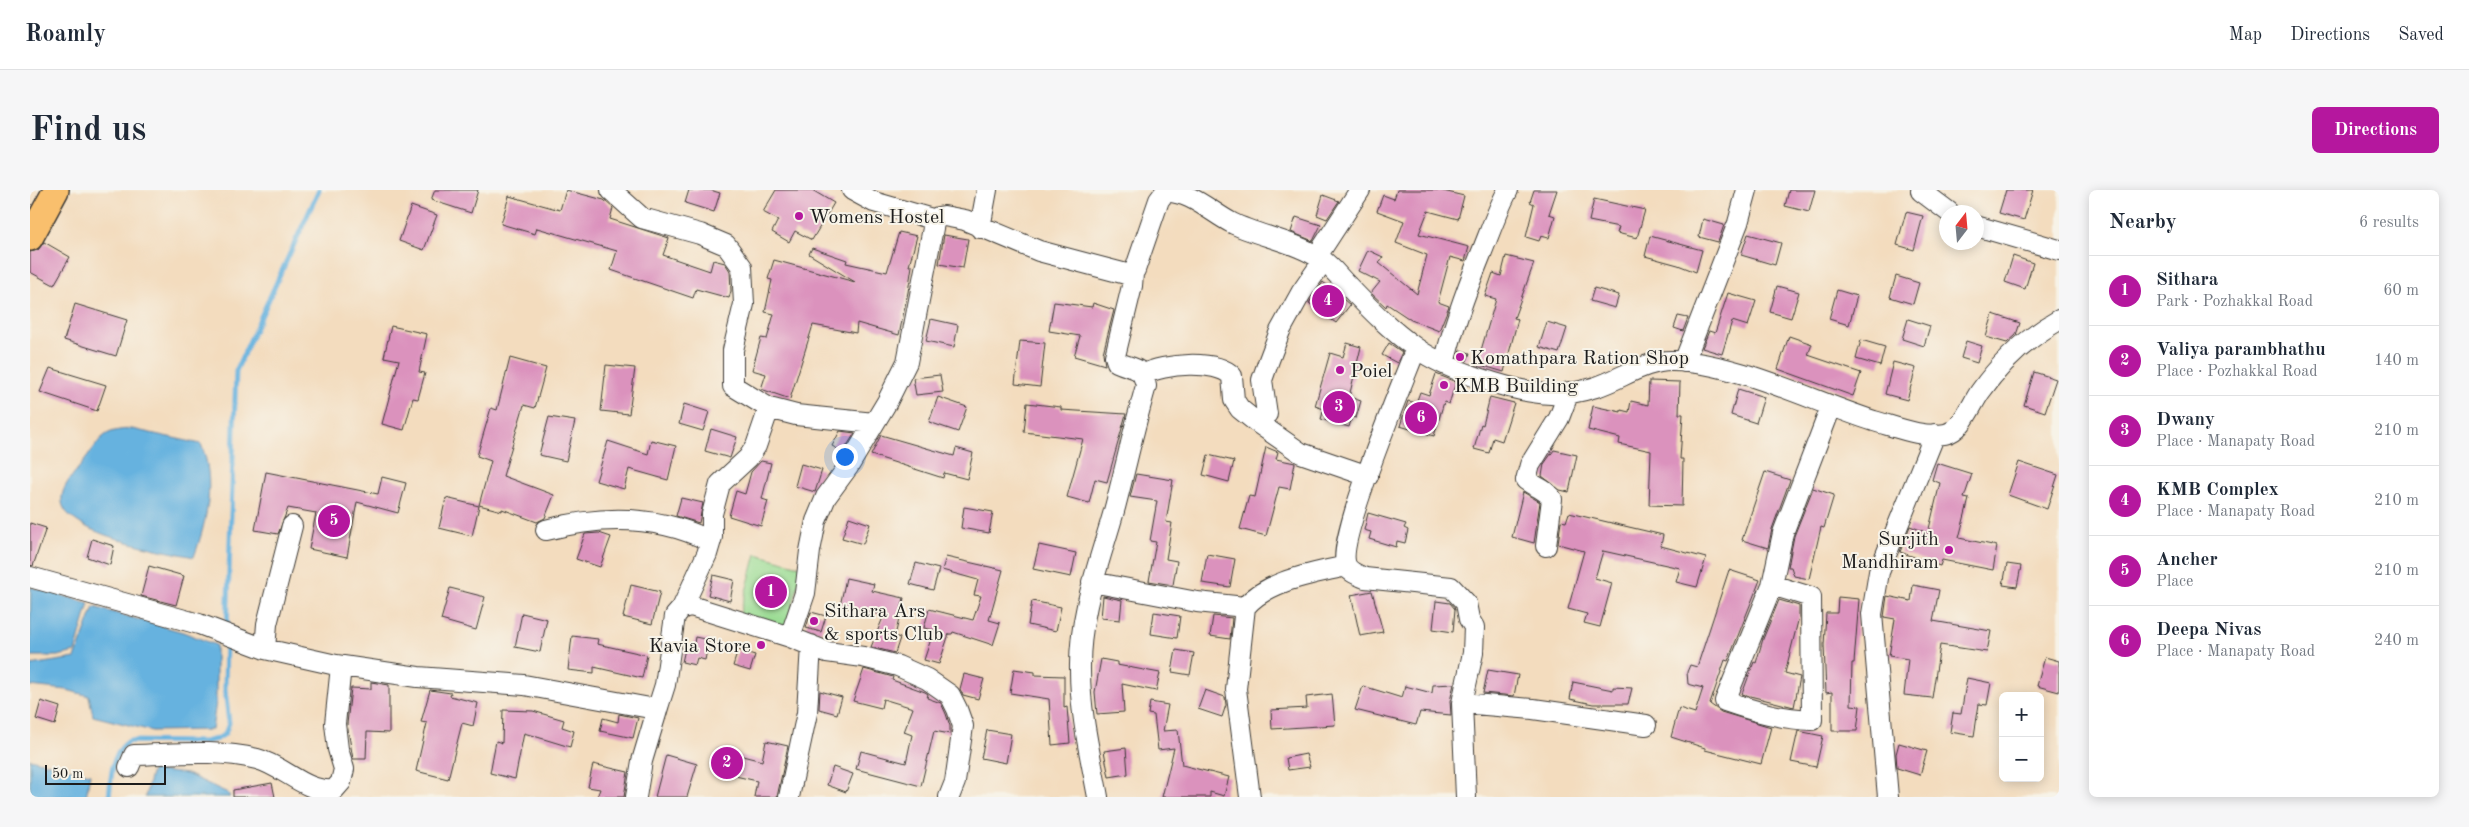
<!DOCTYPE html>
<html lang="en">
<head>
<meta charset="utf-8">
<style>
	body { margin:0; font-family:"Old Standard TT",serif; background:#f6f6f7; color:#1f2937 }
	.controls { position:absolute; right:15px; bottom:15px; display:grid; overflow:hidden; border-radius:8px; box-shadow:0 2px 12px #0003 }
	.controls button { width:45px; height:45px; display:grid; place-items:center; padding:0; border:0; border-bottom:1px solid #e0e1e3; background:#fff; color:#1f2937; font:25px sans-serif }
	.compass { position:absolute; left:1909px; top:15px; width:45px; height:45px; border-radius:50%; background:#fff; box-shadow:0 2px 12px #0003; rotate:16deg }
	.scale { position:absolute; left:15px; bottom:12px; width:121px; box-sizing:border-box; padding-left:5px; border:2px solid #1c1c1c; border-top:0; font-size:14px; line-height:18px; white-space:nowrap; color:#1c1c1c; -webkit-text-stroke:4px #f7f3e8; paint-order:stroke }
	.you { position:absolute; left:814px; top:266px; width:18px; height:18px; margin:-12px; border:4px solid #fff; border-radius:50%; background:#1a73e8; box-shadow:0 0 0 8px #1a73e833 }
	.badge { display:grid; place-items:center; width:32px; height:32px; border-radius:50%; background:#b5179e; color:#fff; font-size:16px; font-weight:700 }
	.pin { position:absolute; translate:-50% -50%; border:2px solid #fff; box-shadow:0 1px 5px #0006 }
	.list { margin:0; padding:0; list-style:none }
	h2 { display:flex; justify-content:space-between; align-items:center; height:65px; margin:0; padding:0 20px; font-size:21px }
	h2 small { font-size:16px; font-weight:400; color:#747a83 }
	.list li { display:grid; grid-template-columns:32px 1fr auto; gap:15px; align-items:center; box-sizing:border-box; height:70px; padding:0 20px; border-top:1px solid #e0e1e3 }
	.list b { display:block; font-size:19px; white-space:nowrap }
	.list p { margin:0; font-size:16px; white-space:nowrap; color:#747a83 }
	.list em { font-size:16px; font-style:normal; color:#747a83 }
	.map { position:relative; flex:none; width:2029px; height:607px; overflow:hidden; border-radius:8px }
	header { display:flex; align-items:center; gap:30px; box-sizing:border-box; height:70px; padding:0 25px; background:#fff; border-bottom:1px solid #e0e1e3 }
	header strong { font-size:24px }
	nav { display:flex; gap:28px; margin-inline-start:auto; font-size:18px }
	.intro { display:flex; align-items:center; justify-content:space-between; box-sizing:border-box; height:120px; padding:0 30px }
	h1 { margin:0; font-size:35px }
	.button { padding:12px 22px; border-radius:8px; background:#b5179e; color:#fff; font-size:18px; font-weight:700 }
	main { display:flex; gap:30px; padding:0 30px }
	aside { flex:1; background:#fff; border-radius:8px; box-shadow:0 2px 12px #0003 }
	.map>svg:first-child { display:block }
</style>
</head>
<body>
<header>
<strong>Roamly</strong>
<nav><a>Map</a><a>Directions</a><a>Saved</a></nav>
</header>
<div class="intro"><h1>Find us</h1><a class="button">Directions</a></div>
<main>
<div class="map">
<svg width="2029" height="607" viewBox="0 0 2029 607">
	<rect width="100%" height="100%" fill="#f7f3e8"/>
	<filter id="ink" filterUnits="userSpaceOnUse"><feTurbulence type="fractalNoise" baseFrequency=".02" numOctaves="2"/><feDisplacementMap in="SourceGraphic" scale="10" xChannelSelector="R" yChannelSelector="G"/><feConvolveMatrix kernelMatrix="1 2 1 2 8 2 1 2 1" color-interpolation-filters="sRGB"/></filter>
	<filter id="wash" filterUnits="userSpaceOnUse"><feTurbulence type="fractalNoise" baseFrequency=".0096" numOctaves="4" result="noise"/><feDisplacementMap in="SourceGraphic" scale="20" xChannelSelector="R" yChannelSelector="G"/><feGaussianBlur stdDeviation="1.12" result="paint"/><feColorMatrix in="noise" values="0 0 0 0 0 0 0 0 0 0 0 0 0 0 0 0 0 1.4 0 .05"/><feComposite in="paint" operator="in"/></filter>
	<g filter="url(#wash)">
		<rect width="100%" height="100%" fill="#f3dcbe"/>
		<path fill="#9adc93" stroke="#5b7c58" d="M726,364L773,377L756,440L709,427Z"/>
		<path fill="#66b2df" stroke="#41677e" d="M102,239L171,254C186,290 177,331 164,367C137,361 36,345 32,312C30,296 47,281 55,270C72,248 71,240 102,239Z
			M1,397L59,413L45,462L28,466H0Z
			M64,417L153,442L186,455V512L182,540L122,541L63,526L59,506L37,500L0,496V475L45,468Z
			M0,569L60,584L56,607H0Z
			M122,580L157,584L198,603L200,607H115Z"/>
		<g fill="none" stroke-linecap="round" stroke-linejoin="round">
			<path stroke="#66b2df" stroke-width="5" d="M197,439L206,181L289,0
				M79,607C82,585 80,564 99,551L174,552L187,549L195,544L199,533L195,499L196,450"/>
		</g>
		<g id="blocks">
			<path fill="#db92bd" d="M405,0H448L441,23L401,10Z
				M536,0L574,10L583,18L580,29L639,48L633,65L680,81L683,70L695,73L700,81L701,101L699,108L666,99L663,108L581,80L587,61L507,38L505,44L471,34L479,6L530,20Z
				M659,0H680L690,3L684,22L655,13Z
				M746,0H782L804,13L782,50L765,41L759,52L742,42L748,30L733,22Z
				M1367,0H1409L1434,6L1428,29L1398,21L1389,44L1439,57L1435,71L1420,67L1408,112L1419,116L1409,141L1381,130L1357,114L1356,117L1341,103L1350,92L1328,81L1338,60L1353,67L1349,73L1387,104L1397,65L1366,53L1374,31L1347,21L1353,5L1364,9Z
				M1504,0H1527L1519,24L1525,26L1519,48L1511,46L1509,51L1496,47L1504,14L1500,12Z
				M1759,0H1785L1779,22L1755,16Z
				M1976,0H2003L1994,30L1969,23Z
				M1293,5L1309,11L1297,29L1287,25Z
				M1564,9L1615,20L1607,48L1587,43L1589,37L1559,31Z
				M381,16L407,25L394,60L369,51Z
				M1876,22L1893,26L1884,60L1867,55Z
				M1266,27L1291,35L1283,51L1261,42Z
				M1673,29L1694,35L1688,52L1669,47Z
				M869,42L887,46L879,76H882L878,102L869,145L827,133L826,143L783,135L760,209L731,199L736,184L722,180L731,148L737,149L744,124L735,122L742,90L738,89L744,70L825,92L779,64L782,58L817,70L816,73L857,82Z
				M1718,44L1751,53L1745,75L1711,65Z
				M914,45L938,49L933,78L909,74Z
				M1620,46L1672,60L1666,82L1648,75L1615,66Z
				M14,52L40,67L24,95L0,82V62L8,60Z
				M1476,66L1504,73L1484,128L1488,129L1474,182L1447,174L1466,109L1455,106L1463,83L1471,86Z
				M1983,66L2003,73L1995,99L1975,92Z
				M1866,86L1889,93L1883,114L1860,107Z
				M1293,92L1320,115L1306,133L1279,113Z
				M1747,96L1769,102L1761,128L1740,122Z
				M1564,98L1589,105L1585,118L1560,111Z
				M1807,100L1827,106L1819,135L1799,129Z
				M1698,103L1726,111L1718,136L1702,131L1692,164L1672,158L1679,141L1685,143Z
				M1024,112L1062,117L1063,113L1084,120L1073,163L1075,175L1044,166L1050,146L1019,141Z
				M45,114L97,130L86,166L34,150Z
				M1963,124L1990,133L1986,145L1977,153L1956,147Z
				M1648,126L1658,128L1653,141L1644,138Z
				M901,129L928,135L924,157L896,151Z
				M1878,129L1900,136L1894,156L1872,149Z
				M1517,132L1537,138L1529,163L1509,157Z
				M361,136L397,144L389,182L395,183L388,209L383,208L374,240L352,234L369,170L354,167Z
				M1759,146L1782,154L1778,165L1831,183L1823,206L1748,179Z
				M1831,150L1855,157L1850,176L1826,169Z
				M990,151L1015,153L1010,197L985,194Z
				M1936,151L1952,156L1947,173L1931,168Z
				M1317,153L1331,157L1319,207L1331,211L1326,228L1322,227L1319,237L1291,229L1294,219L1285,216L1300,163L1313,167Z
				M1359,153L1372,162L1367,173L1352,165Z
				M1430,160L1440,163L1437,171L1428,167Z
				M480,168L516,178L505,218L494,215L473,286L524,305L515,328L507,332L472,319V321L449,315L461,271L447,266L461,218L467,220Z
				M1863,172L1886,178L1877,210L1855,204Z
				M576,175L605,178L599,224L571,221Z
				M20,178L76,195L67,221L10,202Z
				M2004,182L2026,189L2015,222L1994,215Z
				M1406,184L1426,192L1419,214L1414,212L1404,246L1370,236L1378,211L1386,213L1390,202L1399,205Z
				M910,185L913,202L886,205L883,188Z
				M1619,191L1650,192L1649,224H1653L1650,269H1653L1652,316L1619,315L1621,261L1589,254L1590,248L1558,240L1563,216L1591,222V220L1599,222L1601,211L1618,215Z
				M1708,199L1734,207L1726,233L1701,225Z
				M908,207L937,217L928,242L899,232Z
				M1460,207L1484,213L1472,251L1463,248L1459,263L1444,259L1451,234L1453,235Z
				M997,213L1031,217V220L1096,224L1077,292L1065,289L1059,313L1037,307L1053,249L994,242Z
				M654,214L679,222L673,241L649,234Z
				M519,227L545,231L536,271L509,265Z
				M681,239L707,247L700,268L675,261Z
				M810,241L825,243L813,262L802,256Z
				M851,245L924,266L926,258L943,263L937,289L914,283L913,288L841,265Z
				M621,250L646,256L638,290L599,279L594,299L566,291L578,251L618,264Z
				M1236,257L1248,262L1246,269L1265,273L1260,299L1249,297L1236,346L1210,339L1219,306L1225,307Z
				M1524,260L1547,265L1539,302L1530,300L1512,286L1514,274Z
				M1178,265L1204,271L1199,292L1173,285Z
				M731,271L741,273L732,309L738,311L731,336L699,326L706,301L715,304L721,282Z
				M1989,272L2028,285L2017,319L1978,305Z
				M1907,273L1942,284L1934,308L1939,309L1929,348L1967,356L1963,380L1912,370L1910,376L1870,362L1880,336L1898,343L1910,293L1902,290Z
				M771,274L792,280L785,302L765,296Z
				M236,282L348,304L352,287L376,293L368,323L327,312L317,367L279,359L286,323L258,318L248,344L225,340Z
				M1735,282L1760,290L1742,339L1738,358L1712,350Z
				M1106,284L1143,290L1136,332L1142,333L1136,369L1147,371L1143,395L1119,391L1126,352L1120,351L1127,311L1100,307Z
				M1783,298L1804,305L1794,338L1791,337L1779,389L1764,386L1761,377H1758L1764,346Z
				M1493,302L1510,312L1504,353L1482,347Z
				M416,308L449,316L442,346L409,338Z
				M651,308L673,313L669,333L646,326Z
				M934,317L963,322L959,343L931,338Z
				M1338,323L1376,334L1374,338L1378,340L1375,353L1367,351L1366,357L1339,349L1341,342L1334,340Z
				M1539,323L1633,345L1631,356L1676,368L1667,397L1646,392L1650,378L1573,361L1565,388L1582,393L1570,437L1554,433L1557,424L1538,419L1554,361L1528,354L1531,331L1536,332Z
				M819,327L840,334L833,354L812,348Z
				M0,333L16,338L3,376L0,375Z
				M569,343L581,347L570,377L546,369L555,344Z
				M62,349L84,356L80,375L57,367Z
				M1009,355L1046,363L1041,387L1003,379Z
				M1177,364L1205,369L1200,397L1172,393Z
				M916,367L973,380L959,430L970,433L963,455L923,442L922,444H919L909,474L894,470L904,440L894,438L899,419L943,430L951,406L944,405L948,390L912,380Z
				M886,373L909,379L903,400L880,394Z
				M1977,374L1991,376L1987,397L1973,395Z
				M119,376L154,386L146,415L111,406Z
				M1699,380L1730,390L1698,471L1695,470L1680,514L1691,522L1741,537L1731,574L1675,560V558L1641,547L1649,518L1665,523L1673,498L1658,494L1657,482L1660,475L1667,477Z
				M683,385L704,390L700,411L678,405Z
				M816,388L844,394L842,401L874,408L865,446L870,448L865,463L841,457L854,425L810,416Z
				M601,395L630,402L622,434L593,427Z
				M1883,395L1909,400L1903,431L1961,441L1957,462L1910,455L1902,508L1874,505L1878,469L1859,466L1865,429L1854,427L1857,406L1881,411Z
				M420,398L455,407L446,440L411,430Z
				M1342,401L1353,442L1330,446L1321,405Z
				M1073,406L1092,410L1090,430L1071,428Z
				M1808,407L1829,409L1824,473H1822L1821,515L1830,516L1827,541H1802V502L1796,503L1794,455L1796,423H1807Z
				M1749,410L1769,416V427L1755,483L1770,487L1764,517L1712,504L1724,472L1726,473L1733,449Z
				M1002,411L1031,417L1026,441L998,435Z
				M1406,411L1420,413L1425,419L1423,442L1403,439Z
				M781,422L796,426L791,442L776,438Z
				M1124,422L1150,426L1147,448L1121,444Z
				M492,423L517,429L510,462L485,457Z
				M1183,426L1202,428L1200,449L1180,446Z
				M542,446L568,449L567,454L617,465L612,488L564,477V483L538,480Z
				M665,447L679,450L675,470L667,468L665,475L652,472L655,459L663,460Z
				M708,460L725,465L720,481L703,476Z
				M1146,460L1164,463L1160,485L1142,482Z
				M2015,467L2029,471V502L2007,496Z
				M1071,469L1087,472V475L1130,483L1126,501L1092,494L1094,522L1067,524L1065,502Z
				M834,479L863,487L862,490L895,502L898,504L897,508L911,513L916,524L920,536V544L904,541L891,596L826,579L831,561L876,573L882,545L874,542L883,518L853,509L851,518L823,511Z
				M984,479L1005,482V485L1034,486V518L1037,517L1040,553L1022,555L1019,509L980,503Z
				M1458,480L1488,485L1484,506L1453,503Z
				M934,484L954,489L948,509L933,505L930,499Z
				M1937,488L1961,493L1957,515L1949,514L1944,546L1920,542L1923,523L1931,524Z
				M341,492L359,495V543L337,542L336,569H323L317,534L321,498L341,499Z
				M1543,492L1583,500V497L1602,498L1598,514H1563L1540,509Z
				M1424,494L1420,511L1421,525L1390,522L1386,535L1325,520L1333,496L1372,508L1375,496L1402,503L1403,495Z
				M400,500L421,503L420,506L448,513L443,536L432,533L418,589L386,581L397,533L391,532Z
				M1175,500L1195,507L1196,515L1192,527L1168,519Z
				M790,501L812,507L807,524L789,519Z
				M1302,504L1305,535L1242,539L1241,520L1277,518L1276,507Z
				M11,511L30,517L25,535L6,529Z
				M1120,512L1138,515L1133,541L1148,540L1152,575L1199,587L1194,606L1180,602V607H1132L1144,558L1128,560L1124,525L1118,524Z
				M473,520L503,521L534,530L532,537L544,541L540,557L494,543L485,589L460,583L466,551L472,553Z
				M589,524L608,528L603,548L570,541L573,528L588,532Z
				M957,540L981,544L976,573L951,568Z
				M1768,541L1793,546L1786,577L1761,572Z
				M736,551L758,556L747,607H724L727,591L684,581L689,560L732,571Z
				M1869,553L1897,561L1890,585L1867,578L1866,564Z
				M1096,558L1098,584L1079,587L1074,561Z
				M1276,564L1280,577L1258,580L1256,568Z
				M636,565L667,574L657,607H625Z
				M563,574L598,582L594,607H567L570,599L558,597Z
				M803,577L823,584L816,602L797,595Z
				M242,593L245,607H203V600Z"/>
		</g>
	</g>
	<g filter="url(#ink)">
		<use href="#blocks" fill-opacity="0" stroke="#3c3934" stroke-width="1"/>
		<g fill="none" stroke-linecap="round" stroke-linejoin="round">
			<g stroke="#3c3934" stroke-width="22">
				<path id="minor" d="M581,0L612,28L670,44L696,55L712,77L714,114L703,160V196L739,218L726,256L718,268L690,294L682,324V347L677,364L652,418
					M822,0L844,12L906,30
					M1891,1L1919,22
					M1946,36L2029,60
					M950,38L957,0
					M1287,66L1330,0
					M1386,158C1373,192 1306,350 1316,375C1319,382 1328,385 1335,388L1421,397L1436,413L1439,429L1444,437L1443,463L1432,513L1436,607
					M1654,172L1708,33L1717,0
					M1414,174C1423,136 1436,101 1451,64C1460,42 1467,21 1478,0
					M1114,184C1133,174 1186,169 1202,186L1204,210L1210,219L1225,231L1271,263L1338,286
					M739,218L766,225L844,233
					M1237,224L1232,190L1239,170L1250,141L1271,103L1293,71
					M516,340C572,325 628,325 680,351
					M1516,356L1522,309C1516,299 1505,297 1496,290L1500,275L1529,228L1539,202
					M0,387L169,434L235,459L306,475L388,487L494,495L620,518L629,514L635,495L645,426L652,418L661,416L760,447L775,403L780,361L786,331L796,307L818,277L857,212L877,172L904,33L908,27L914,26L935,30L1009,61L1100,85L1105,80L1129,10L1135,2C1159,0 1182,23 1202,33C1228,46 1271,53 1292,70C1302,77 1309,87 1318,96C1339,118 1360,140 1386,158C1417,180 1482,202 1521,204C1534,205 1553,201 1566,197C1591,189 1616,170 1643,171C1706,172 1784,212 1844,231C1866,237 1892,248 1915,244C1932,241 1941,215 1950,202C1971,172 1997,148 2029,130
					M1062,392L1167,412L1215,417
					M1742,395L1781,407L1782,530C1751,529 1724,521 1695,511L1742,395L1753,343L1801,217
					M760,447L797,462L833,467L868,476L897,489L920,505L927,519L933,536L925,592L919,607
					M235,459L237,434L262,336
					M1432,513L1503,519L1616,535
					M99,577L104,565C146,564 186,559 227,569C254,576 275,603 304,600L311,592L314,579L308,559L305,534L311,476
					M606,607L612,571L629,514
					M759,607L777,523L781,455
					M1068,607C1060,564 1050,523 1050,480C1049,423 1069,374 1084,321C1095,280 1104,237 1116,196C1112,175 1104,180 1087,172L1085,166L1102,96L1103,84
					M1220,607L1206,499L1215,417C1238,390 1283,384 1316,376
					M1858,607L1842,424L1849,382L1905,244"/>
			</g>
			<g stroke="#3c3934" stroke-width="28">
				<path id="major" d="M0,48L26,0"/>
			</g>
			<use href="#minor" stroke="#fff" stroke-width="20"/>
			<use href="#major" stroke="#f9bf6d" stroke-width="25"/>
		</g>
	</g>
	<g fill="#b5179e" stroke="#f7f3e8" stroke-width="2">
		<circle cx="769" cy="26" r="5"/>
		<circle cx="1430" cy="167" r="5"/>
		<circle cx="1310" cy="180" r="5"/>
		<circle cx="1414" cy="195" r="5"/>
		<circle cx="1919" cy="360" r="5"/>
		<circle cx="784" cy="431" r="5"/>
		<circle cx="731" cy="455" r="5"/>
	</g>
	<g text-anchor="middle" stroke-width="4" stroke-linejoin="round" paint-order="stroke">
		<g font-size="20" fill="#1c1c1c" stroke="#f7f3e8" text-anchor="start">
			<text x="779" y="33">Womens Hostel</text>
			<text x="1440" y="174">Komathpara Ration Shop</text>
			<text x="1320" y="187">Poiel</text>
			<text x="1424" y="202">KMB Building</text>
			<text x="1909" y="355" text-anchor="end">Surjith<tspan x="1909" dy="23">Mandhiram</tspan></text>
			<text x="794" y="427">Sithara Ars<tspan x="794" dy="23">&amp; sports Club</tspan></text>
			<text x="721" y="462" text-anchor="end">Kavia Store</text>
		</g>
	</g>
</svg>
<div class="controls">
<button>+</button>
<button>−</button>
</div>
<svg class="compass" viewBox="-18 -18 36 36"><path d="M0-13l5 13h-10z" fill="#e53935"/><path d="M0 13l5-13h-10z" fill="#747a83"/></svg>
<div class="scale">50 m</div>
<div class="you"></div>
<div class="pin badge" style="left:741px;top:402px">1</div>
<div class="pin badge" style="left:697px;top:573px">2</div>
<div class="pin badge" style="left:1309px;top:217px">3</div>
<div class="pin badge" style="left:1298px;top:111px">4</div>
<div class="pin badge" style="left:304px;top:331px">5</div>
<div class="pin badge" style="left:1391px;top:228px">6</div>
</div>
<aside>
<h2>Nearby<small>6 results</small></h2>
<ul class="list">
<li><span class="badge">1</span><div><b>Sithara</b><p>Park · Pozhakkal Road</p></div><em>60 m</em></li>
<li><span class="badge">2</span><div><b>Valiya parambhathu</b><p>Place · Pozhakkal Road</p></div><em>140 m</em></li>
<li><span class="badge">3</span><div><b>Dwany</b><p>Place · Manapaty Road</p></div><em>210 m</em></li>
<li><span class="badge">4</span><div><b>KMB Complex</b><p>Place · Manapaty Road</p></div><em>210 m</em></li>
<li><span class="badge">5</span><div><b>Ancher</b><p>Place</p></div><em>210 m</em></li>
<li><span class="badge">6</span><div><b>Deepa Nivas</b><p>Place · Manapaty Road</p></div><em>240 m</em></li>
</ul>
</aside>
</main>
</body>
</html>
